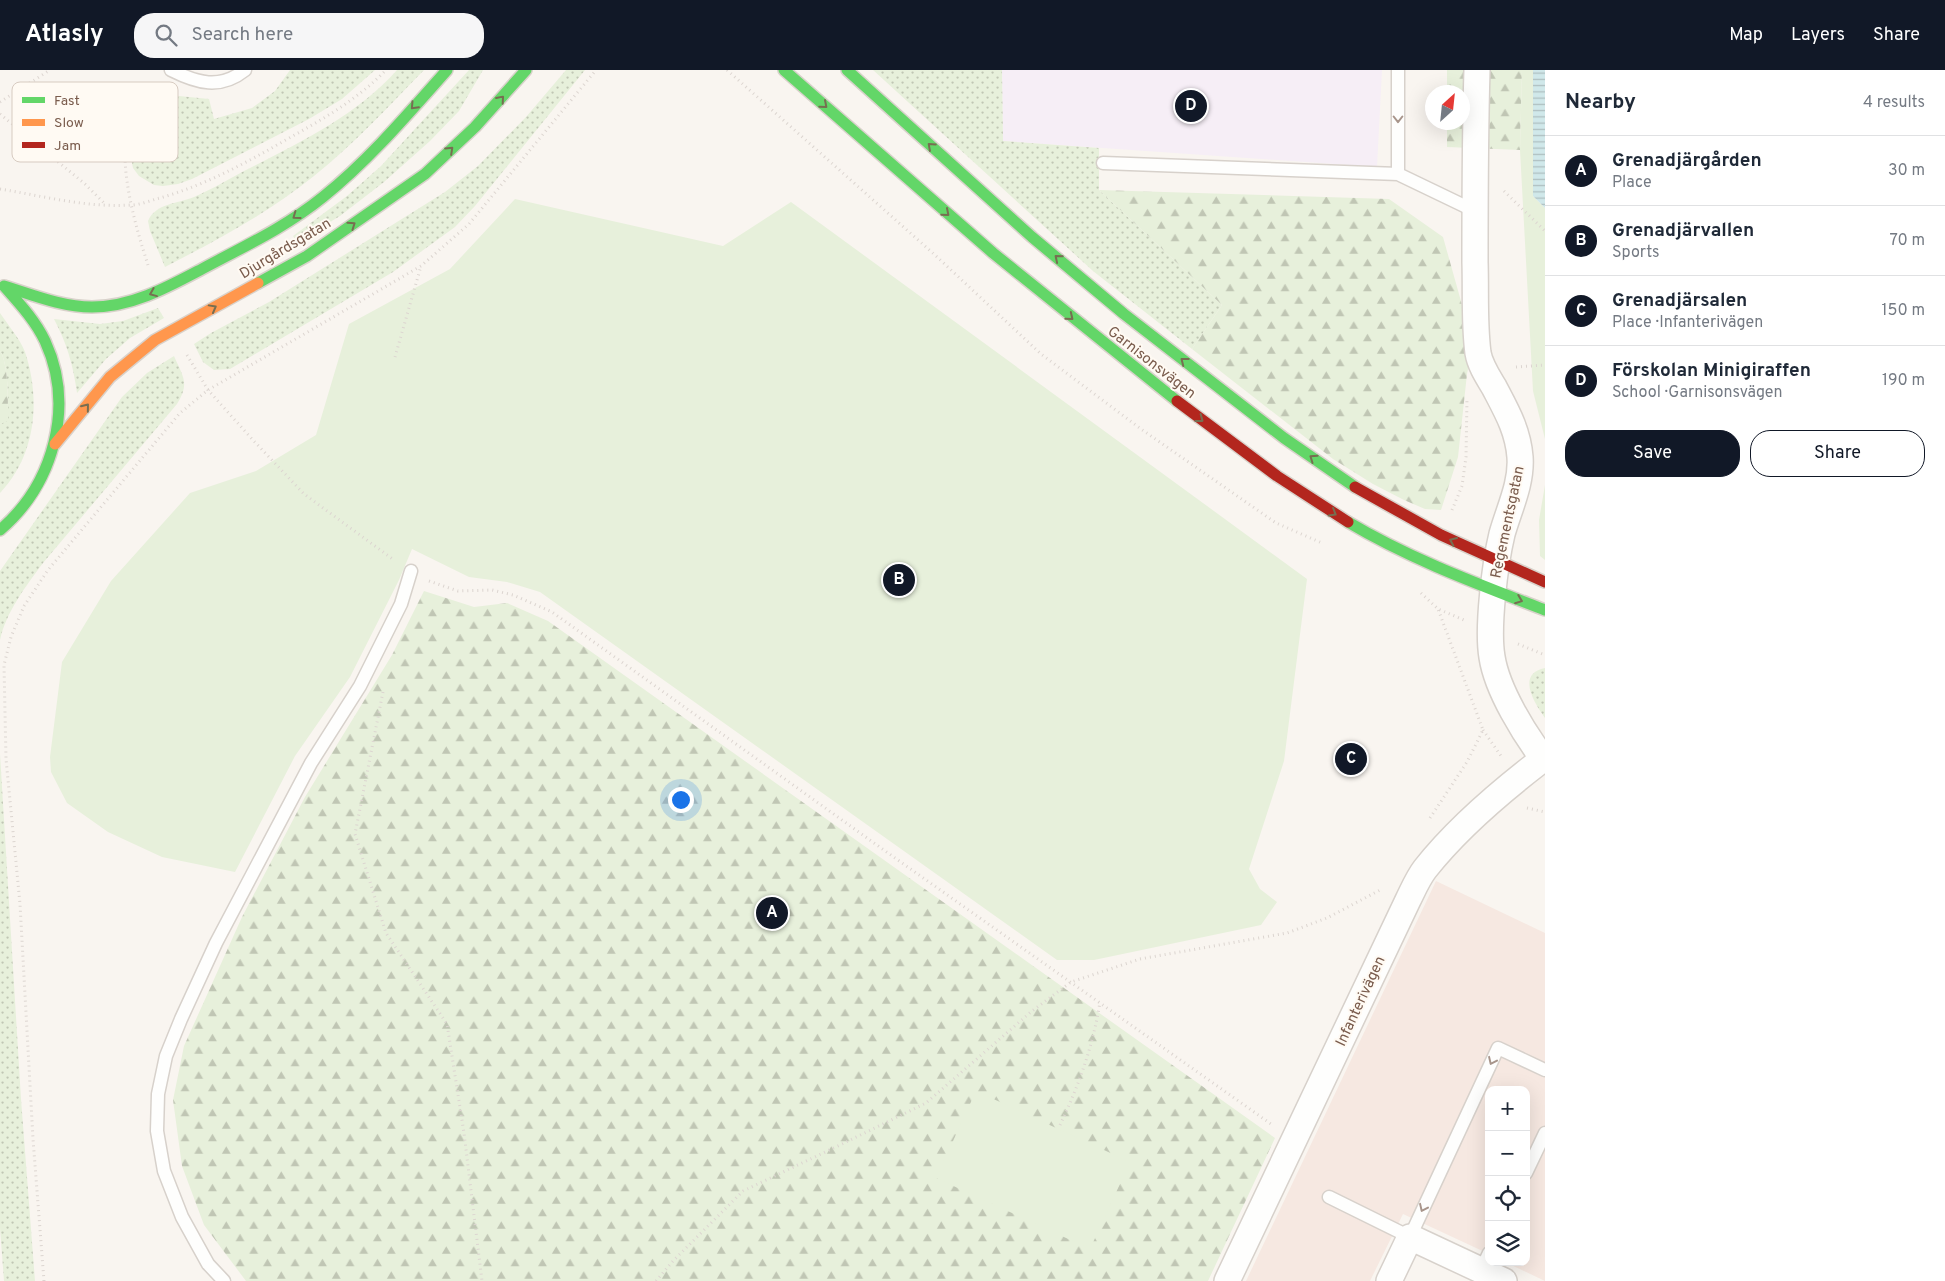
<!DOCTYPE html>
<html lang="en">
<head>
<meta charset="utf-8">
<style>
	body { margin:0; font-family:Overpass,sans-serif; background:#f6f6f7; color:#1f2937 }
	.controls { position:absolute; right:15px; bottom:15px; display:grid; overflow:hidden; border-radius:10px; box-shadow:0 5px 20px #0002 }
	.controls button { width:45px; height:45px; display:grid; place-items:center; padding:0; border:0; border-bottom:1px solid #e0e1e3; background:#fff; color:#1f2937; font:25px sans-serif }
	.compass { position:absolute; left:1425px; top:15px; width:45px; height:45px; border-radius:50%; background:#fff; box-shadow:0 5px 20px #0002; rotate:27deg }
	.you { position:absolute; left:680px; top:729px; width:18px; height:18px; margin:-12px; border:4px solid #fff; border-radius:50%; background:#1a73e8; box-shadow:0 0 0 8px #1a73e833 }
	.badge { display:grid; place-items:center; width:32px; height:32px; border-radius:50%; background:#111827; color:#fff; font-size:16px; font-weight:700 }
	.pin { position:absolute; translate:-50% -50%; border:2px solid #fff; box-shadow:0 1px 5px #0006 }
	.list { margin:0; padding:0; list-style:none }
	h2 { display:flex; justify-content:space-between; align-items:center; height:65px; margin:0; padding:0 20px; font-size:21px }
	h2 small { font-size:16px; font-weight:400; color:#747a83 }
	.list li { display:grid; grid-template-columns:32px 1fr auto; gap:15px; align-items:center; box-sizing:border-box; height:70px; padding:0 20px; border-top:1px solid #e0e1e3 }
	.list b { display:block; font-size:19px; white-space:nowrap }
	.list p { margin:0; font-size:16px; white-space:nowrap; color:#747a83 }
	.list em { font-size:16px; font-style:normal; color:#747a83 }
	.actions { display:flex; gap:10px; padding:15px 20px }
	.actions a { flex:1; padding:11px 0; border:1px solid #111827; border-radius:20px; text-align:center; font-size:18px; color:#111827 }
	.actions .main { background:#111827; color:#fff }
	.icon { flex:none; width:28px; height:28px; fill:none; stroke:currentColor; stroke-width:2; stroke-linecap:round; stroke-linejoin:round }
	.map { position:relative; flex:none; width:1545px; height:1211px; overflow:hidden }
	header { display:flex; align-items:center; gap:30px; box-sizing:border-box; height:70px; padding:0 25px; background:#111827; color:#fff }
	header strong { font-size:24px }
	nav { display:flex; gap:28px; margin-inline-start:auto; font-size:18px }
	.search { width:350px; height:45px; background:#f6f6f7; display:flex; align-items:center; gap:12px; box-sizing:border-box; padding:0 18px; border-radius:20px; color:#747a83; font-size:19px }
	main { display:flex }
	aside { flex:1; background:#fff }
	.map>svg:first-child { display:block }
</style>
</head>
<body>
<header>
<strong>Atlasly</strong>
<div class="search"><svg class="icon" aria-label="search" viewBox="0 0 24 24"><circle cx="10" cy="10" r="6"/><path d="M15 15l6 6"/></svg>Search here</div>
<nav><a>Map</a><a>Layers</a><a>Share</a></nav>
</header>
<main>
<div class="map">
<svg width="1545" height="1211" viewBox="0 0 1545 1211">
	<defs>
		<pattern id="grass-dots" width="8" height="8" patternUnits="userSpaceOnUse" patternTransform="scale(1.25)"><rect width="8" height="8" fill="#e7f0db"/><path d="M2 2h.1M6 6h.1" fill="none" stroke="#c0c6b4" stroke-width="1.8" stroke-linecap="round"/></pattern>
		<pattern id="forest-firs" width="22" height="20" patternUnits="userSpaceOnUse" patternTransform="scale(1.25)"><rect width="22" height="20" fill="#e7f0db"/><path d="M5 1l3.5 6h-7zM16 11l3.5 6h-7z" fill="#c0c6b4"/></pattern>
		<pattern id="water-rules" width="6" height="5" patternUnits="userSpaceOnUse" patternTransform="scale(1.25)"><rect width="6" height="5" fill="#d0e8ea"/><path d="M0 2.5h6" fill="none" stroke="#aebfc0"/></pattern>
	</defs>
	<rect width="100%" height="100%" fill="#f9f5f0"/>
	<path fill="#f6e8e1" d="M1436,811L1545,863V1211L1505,1192H1526V1020H1489V1184L1403,1144L1370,1211H1246Z"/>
	<path fill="#f6eef6" d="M1002,0H1382L1377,97L1003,71Z"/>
	<path fill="url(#grass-dots)" d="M290,0H375L342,29L309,49L192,109L178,114L163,116L154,115L139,106L133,98L130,84L132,64L151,28L159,24L209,29L214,49L252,38L275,21Z
		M397,0H424C389,36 354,74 314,106C268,143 217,170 165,197L150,161L148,151C156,133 177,134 194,127C213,119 232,107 252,97C303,71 358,44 397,0Z
		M469,0H483L459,41L430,71L384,112L340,146L297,172L293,166L347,126L381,96Z
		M566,0H585L475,136L455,157L393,202L230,299L214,300L203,292L194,274L211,263L269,232L445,122L478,96L526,47Z
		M873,0H1002L1003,71L1099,78V120L1222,235L1192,279L1093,201Z
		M158,238L164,248L130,268L106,289L77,323C73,294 67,274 54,249L100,254L123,251Z
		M0,243C8,255 20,269 25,282C41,330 36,385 0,423V354L8,350C8,334 9,294 0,281Z
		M174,286C183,307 190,313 177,334L43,493C26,516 6,542 0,570V501L122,327L147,303Z
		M1545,598V648C1534,632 1516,604 1545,598Z
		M0,684L21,1029L35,1211H4L0,1158Z"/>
	<path fill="url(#forest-firs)" d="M1447,0H1522L1520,80L1447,77V53L1462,52V22H1447Z
		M1099,120L1389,129L1443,167L1473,274L1467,304L1458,387L1441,440L1425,439L1404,430L1373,414L1333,389L1192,279L1222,235Z
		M0,281C9,294 8,334 8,351L0,354Z
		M424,521L474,537L507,533L548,551L1275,1068L1208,1211H246L204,1155L182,1096L173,1030L184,976L242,847L305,727L392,585Z"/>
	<path fill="#e7f0db" d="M1522,0H1533V126L1545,138V369L1533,321L1520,80Z
		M515,129L723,176L791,132L1307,509L1284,691L1249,799L1260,819L1277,832L1261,855L1094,890H1057L540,522L507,512L469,507L412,479L399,510L350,607L295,686L235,802L162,787L108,762L67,733L51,702L50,687L62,592L111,511L190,423L256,401L316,365L349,254L450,199Z
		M1545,415V490L1540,486L1539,450Z
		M976,1021L1130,1092L1090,1179L936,1108Z"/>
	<path fill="url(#water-rules)" d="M1533,0H1545V138L1533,126Z"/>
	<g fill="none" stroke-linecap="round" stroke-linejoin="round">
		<g stroke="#d7d1cb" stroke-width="15">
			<path id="lane" d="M171,0C197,13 220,20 245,0
				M1398,0V104L1475,141
				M1103,93L1398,104
				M1526,1103L1545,1063
				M1329,1127L1410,1167L1498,978L1545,1000
				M1481,1200L1489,1183
				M224,1211L208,1194L182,1147L164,1101L157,1061L158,1024L166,986L181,949L216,873L311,693L360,616L401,534L411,501"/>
		</g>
		<g stroke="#d7d1cb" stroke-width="28">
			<path id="street" d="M1477,0C1475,64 1475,128 1475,192C1476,222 1474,253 1478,283C1480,295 1488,307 1494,317C1506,340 1518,360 1520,387C1522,413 1509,439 1502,464C1495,493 1487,558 1492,587C1497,620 1525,665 1545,691
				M1227,1211L1408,830C1413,820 1418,808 1425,799C1458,757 1501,721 1543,689
				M1389,1211L1410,1167L1504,1211"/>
		</g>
		<g stroke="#d9d2cb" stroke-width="14">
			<path id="fast" d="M784,0L993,183L1177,331
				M847,0L1032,167L1124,244L1284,368L1355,417
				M258,213L307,186L425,104L475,57L526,0
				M4,216C33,225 62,237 92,237C132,237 168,217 202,199C243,177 286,157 323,127C369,90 408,44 447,0
				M1348,452C1410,489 1478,514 1545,540
				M0,460C54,414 75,336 45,271C35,250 19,233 4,216"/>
		</g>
		<g stroke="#d9d2cb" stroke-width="14">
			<path id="slow" d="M55,374L110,307L155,270L258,213"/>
		</g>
		<g stroke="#d9d2cb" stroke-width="14">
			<path id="jam" d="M1177,331L1277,406L1348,452
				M1355,417L1441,465L1545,512"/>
		</g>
		<path stroke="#dcd5d0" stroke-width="3" stroke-dasharray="1 4" stroke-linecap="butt" d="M727,0L935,185L1041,284L1141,359L1276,453L1322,473
			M0,32L50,0
			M0,44L85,114L104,133
			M0,119C43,126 87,138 131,135C141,135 151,130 160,128C205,115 244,94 284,71C321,50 356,31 386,0
			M1504,121L1545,161
			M148,195C136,158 119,100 127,62C131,44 144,27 154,11
			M187,285L208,320L252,369L304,424L394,490
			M395,287L421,196
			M1516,297L1545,295
			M1452,440L1462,416L1466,387L1467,328
			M429,511L458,521L492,520L513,525L552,542L888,783L1271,1054
			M1421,523L1438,539L1464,550
			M1518,574L1545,585
			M383,622L355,764L386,863L447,954L464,1063L482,1211
			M1483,660L1501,686
			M1527,738L1545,742
			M1430,748L1467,692L1483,660L1438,539
			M1060,1055C1079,1015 1093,976 1100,932
			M44,1211L33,1069L20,834L6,689L4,595L11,567L24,536L48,500L180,343L208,320L421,196L469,154L596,0
			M656,1211L673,1191L743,1121L840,1075L926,1033L1032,941L1071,912L1140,889L1287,863L1327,848L1382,819"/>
		<use href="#lane" stroke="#fefefd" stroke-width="12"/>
		<use href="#street" stroke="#fefefd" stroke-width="25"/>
		<use href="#fast" stroke="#63d668" stroke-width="11"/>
		<use href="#slow" stroke="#ff974d" stroke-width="11"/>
		<use href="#jam" stroke="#b3261e" stroke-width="11"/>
	</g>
	<defs><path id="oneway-chevron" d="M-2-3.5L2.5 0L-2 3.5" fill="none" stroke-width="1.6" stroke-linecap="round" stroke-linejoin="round" transform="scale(1.25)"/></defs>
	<g stroke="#776e51">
		<use href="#oneway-chevron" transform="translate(501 29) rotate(-49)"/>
		<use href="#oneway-chevron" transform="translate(824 35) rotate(41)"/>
		<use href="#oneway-chevron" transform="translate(414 36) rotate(133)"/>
		<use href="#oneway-chevron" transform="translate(931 76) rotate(-138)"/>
		<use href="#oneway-chevron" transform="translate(450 80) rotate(-43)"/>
		<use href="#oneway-chevron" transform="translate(946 143) rotate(41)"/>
		<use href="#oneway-chevron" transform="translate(296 146) rotate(144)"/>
		<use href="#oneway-chevron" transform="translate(352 155) rotate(-35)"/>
		<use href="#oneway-chevron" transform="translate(1058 188) rotate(-140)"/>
		<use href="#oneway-chevron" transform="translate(153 223) rotate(158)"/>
		<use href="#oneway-chevron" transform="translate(213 238) rotate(-29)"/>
		<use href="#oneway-chevron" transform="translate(1070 247) rotate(39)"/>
		<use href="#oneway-chevron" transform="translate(1184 291) rotate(-142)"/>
		<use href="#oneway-chevron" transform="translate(86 337) rotate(-51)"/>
		<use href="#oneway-chevron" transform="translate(1200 349) rotate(37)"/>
		<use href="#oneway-chevron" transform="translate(1313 388) rotate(-145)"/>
		<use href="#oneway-chevron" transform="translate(1333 443) rotate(31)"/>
		<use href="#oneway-chevron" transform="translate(1453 471) rotate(-156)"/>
		<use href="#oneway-chevron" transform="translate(1519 530) rotate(21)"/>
	</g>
	<g stroke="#a8958b">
		<use href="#oneway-chevron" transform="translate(1398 49) rotate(90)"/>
		<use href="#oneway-chevron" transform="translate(1492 991) rotate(115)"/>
		<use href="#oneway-chevron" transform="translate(1423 1138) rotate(115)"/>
	</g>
	<g text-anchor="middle" stroke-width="4" stroke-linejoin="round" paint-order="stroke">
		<g font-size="15" fill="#7a5c4d" stroke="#fffaf3">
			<text transform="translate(285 178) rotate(-31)" y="5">Djurgårdsgatan</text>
			<text transform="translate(1152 292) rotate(38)" y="5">Garnisonsvägen</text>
			<text transform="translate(1507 452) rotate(-78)" y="5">Regementsgatan</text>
			<text transform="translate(1360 931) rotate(-65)" y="5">Infanterivägen</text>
		</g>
	</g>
	<rect x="12" y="12" width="166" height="80" rx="8" fill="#fffaf3" stroke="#d7cbc1" stroke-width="1"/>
	<rect x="22" y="27" width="23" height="6" fill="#63d668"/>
	<rect x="22" y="49" width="23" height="7" fill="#ff974d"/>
	<rect x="22" y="72" width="23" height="6" fill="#b3261e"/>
	<g font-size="14" fill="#7a5c4d">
		<text x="54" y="35">Fast</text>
		<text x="54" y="57">Slow</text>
		<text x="54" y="80">Jam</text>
	</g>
</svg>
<div class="controls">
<button>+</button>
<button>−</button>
<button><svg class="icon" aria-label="locate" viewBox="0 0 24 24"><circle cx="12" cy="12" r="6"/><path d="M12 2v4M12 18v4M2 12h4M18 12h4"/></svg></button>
<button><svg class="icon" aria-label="layers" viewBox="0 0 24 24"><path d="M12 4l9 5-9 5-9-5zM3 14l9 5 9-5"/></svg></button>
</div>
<svg class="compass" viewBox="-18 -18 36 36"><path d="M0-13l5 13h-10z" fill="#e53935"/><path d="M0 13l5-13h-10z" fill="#747a83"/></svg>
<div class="you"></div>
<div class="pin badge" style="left:772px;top:843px">A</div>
<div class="pin badge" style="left:899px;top:510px">B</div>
<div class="pin badge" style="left:1351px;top:689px">C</div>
<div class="pin badge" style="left:1191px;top:36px">D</div>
</div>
<aside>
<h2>Nearby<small>4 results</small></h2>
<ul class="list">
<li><span class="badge">A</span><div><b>Grenadjärgården</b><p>Place</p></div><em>30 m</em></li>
<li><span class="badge">B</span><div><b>Grenadjärvallen</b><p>Sports</p></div><em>70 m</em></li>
<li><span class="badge">C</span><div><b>Grenadjärsalen</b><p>Place · Infanterivägen</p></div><em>150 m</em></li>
<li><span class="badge">D</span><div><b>Förskolan Minigiraffen</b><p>School · Garnisonsvägen</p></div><em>190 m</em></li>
</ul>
<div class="actions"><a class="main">Save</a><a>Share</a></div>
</aside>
</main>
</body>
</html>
